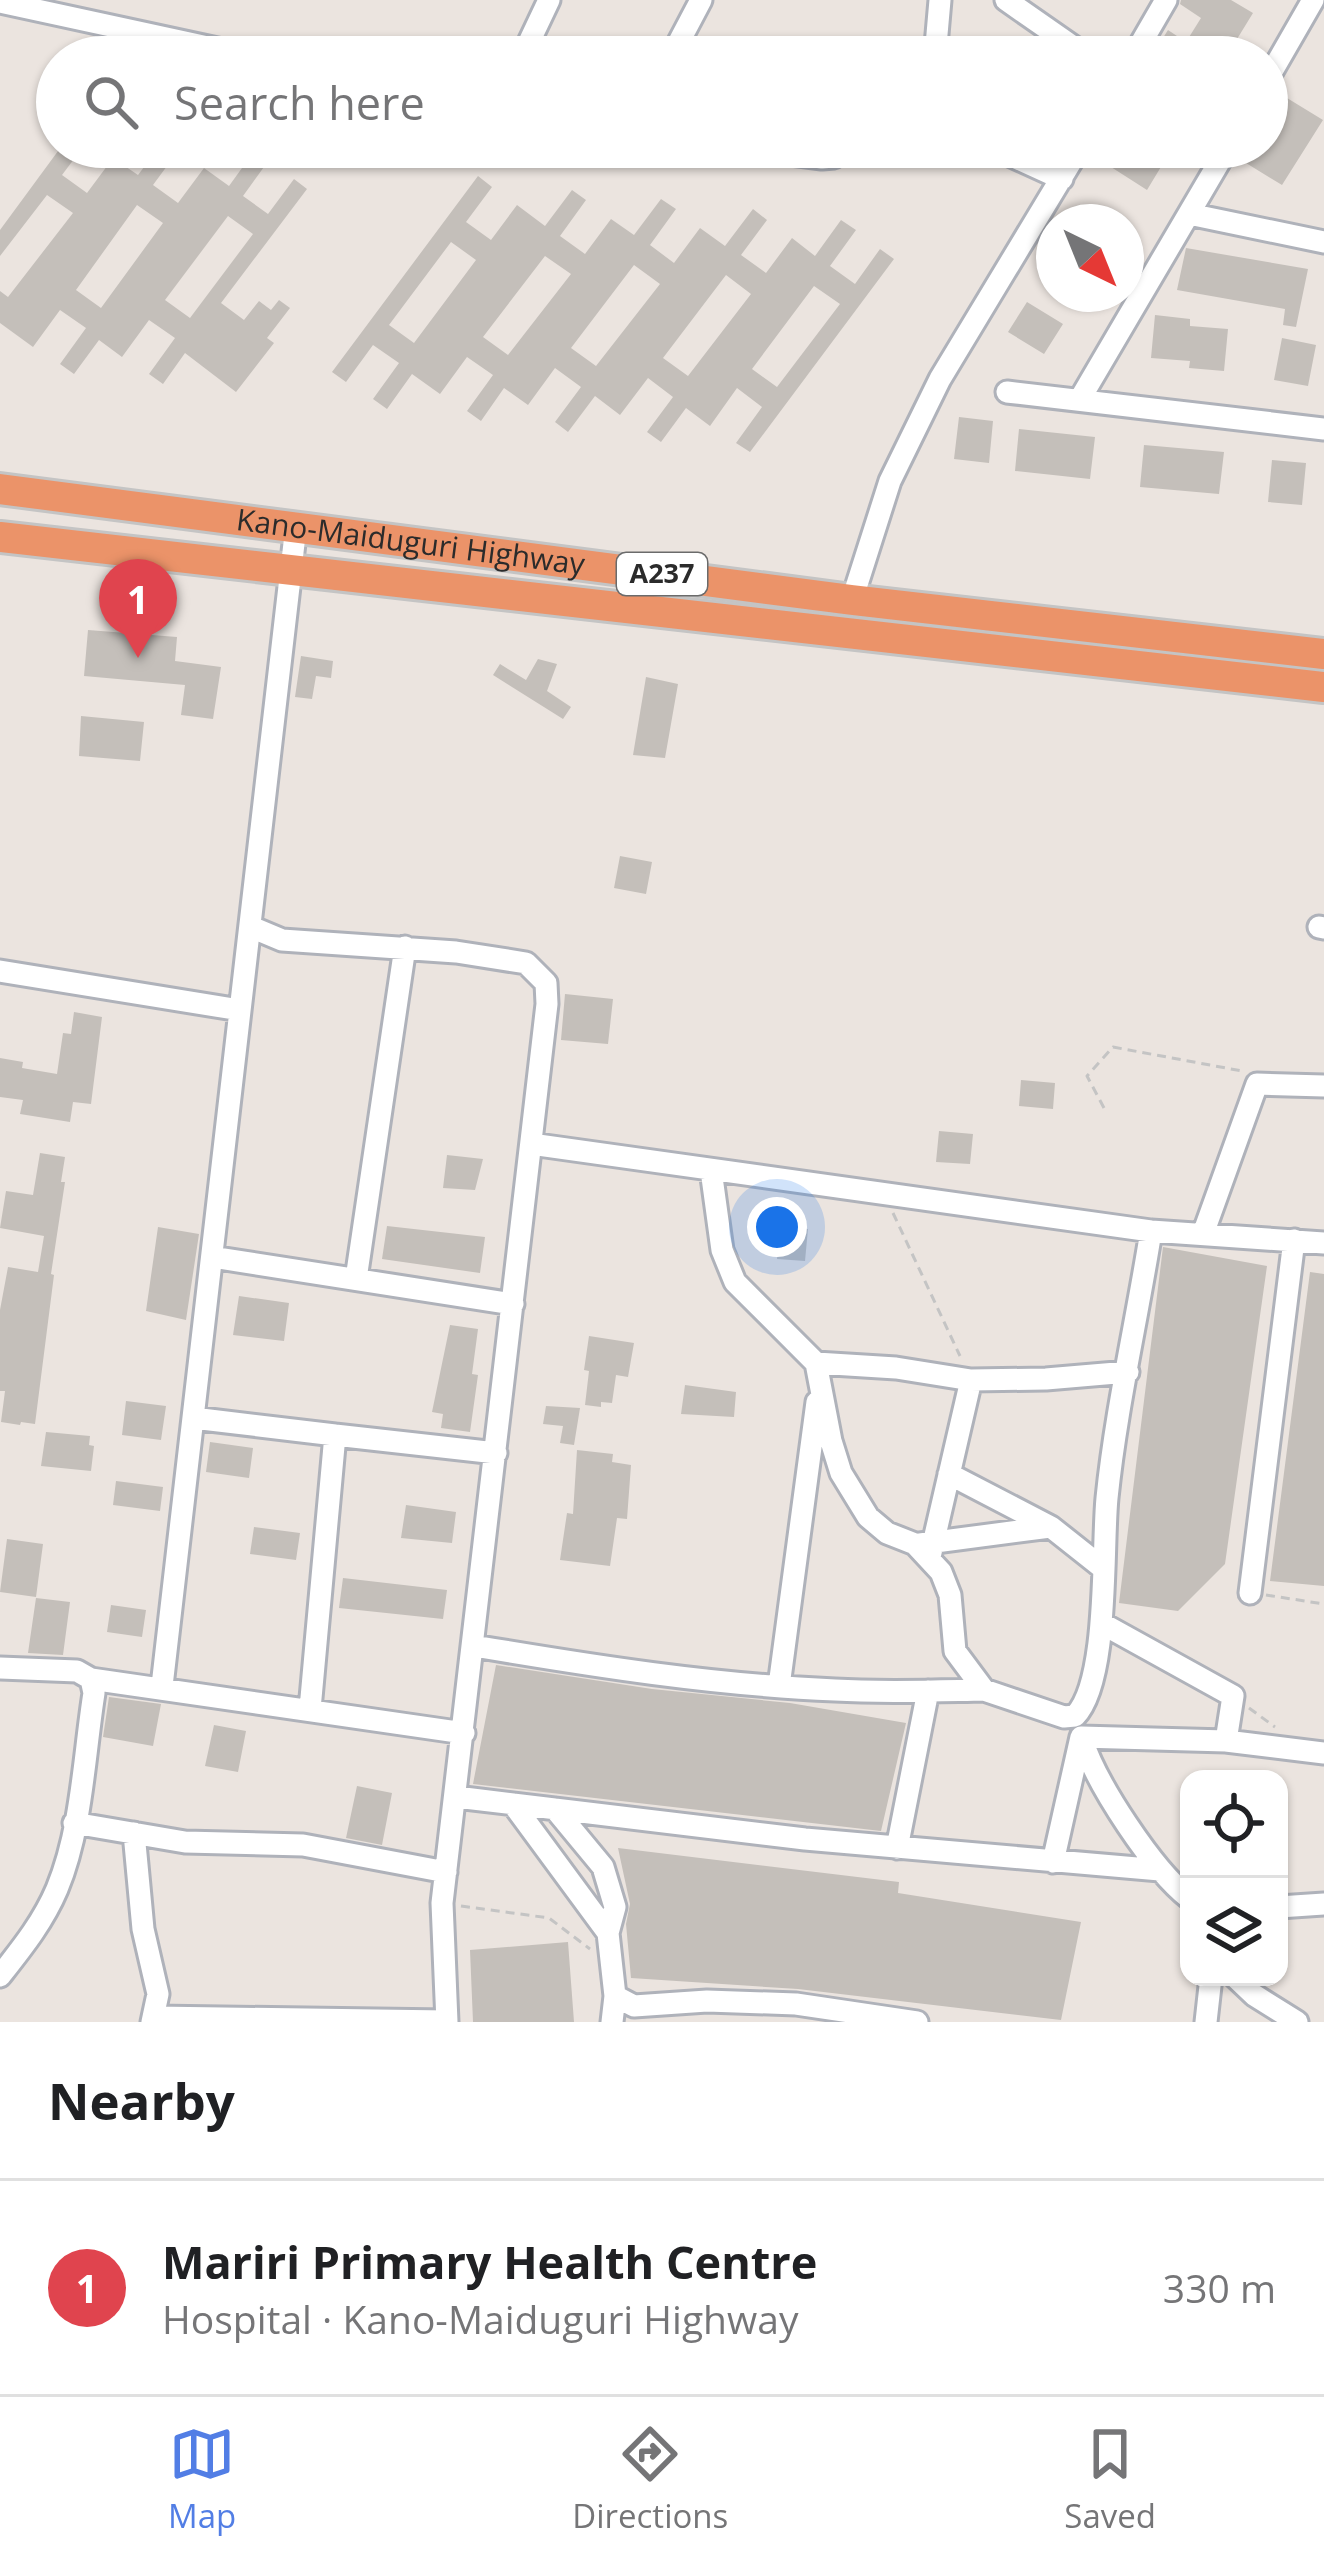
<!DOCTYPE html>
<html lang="en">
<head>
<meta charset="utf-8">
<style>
	body { margin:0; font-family:"Open Sans",sans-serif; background:#f6f6f6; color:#202124 }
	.controls { position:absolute; right:36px; bottom:36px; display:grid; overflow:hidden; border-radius:24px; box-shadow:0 3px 9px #0004 }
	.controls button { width:108px; height:108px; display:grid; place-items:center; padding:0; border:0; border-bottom:3px solid #e0e0e0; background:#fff; color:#202124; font:60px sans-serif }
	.compass { position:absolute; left:1036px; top:204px; width:108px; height:108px; border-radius:50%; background:#fff; box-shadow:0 3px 9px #0004; rotate:137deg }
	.you { position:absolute; left:777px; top:1227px; width:42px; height:42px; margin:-30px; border:9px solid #fff; border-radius:50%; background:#1a73e8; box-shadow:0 0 0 18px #1a73e833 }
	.badge { display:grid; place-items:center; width:78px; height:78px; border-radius:50%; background:#527ee5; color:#fff; font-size:39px; font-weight:700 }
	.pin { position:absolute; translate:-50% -99px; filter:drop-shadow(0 3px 6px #0008) }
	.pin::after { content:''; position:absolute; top:63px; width:42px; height:36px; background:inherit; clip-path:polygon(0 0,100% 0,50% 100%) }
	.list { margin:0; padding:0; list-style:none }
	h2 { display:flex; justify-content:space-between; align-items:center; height:156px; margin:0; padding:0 48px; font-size:51px }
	h2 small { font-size:39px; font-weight:400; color:#757577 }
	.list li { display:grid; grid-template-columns:78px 1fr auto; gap:36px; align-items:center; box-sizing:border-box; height:216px; padding:0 48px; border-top:3px solid #e0e0e0 }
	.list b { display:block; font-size:45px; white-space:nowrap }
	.list p { margin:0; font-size:39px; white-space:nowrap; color:#757577 }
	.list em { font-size:39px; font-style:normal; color:#757577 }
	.icon { flex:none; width:66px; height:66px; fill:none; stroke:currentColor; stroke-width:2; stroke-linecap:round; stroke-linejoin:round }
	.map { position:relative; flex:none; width:1324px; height:2022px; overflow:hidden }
	.search { position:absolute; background:#fff; box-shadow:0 3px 9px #0004; left:36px; right:36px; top:36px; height:132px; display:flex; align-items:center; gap:30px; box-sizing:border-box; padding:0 42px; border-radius:66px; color:#757577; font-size:45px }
	.sheet { height:372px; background:#fff }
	nav { display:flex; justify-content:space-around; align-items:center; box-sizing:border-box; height:168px; border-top:3px solid #e0e0e0; background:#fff; font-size:33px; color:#757577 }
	nav a { display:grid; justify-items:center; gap:6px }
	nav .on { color:#527ee5 }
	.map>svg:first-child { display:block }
</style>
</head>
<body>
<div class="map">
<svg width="1324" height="2022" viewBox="0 0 1324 2022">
	<rect width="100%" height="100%" fill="#ebe4df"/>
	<path fill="#c4bfba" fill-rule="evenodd" d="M1181,0H1231L1253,13L1226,57H1151L1168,30L1186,42L1201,18L1180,4Z
		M1287,98L1323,120L1282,185L1246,163L1256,147H1267V129Z
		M61,147H83L62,175L87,193L113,158L138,175L159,147H181L153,185L178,203L204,168L229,186L255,150L269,160L243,196L268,214L294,179L307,189L221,303L244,320L259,301L271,310L279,300L290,308L267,338L274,343L236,392L185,353L163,384L149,374L175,338L149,320L122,357L99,340L74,374L60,364L86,328L60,310L33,347L0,323V291L8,297L73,213L47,195L0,256V230ZM137,205L163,223L101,308L76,290ZM228,216L253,234L190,318L165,300Z
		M1124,147H1173L1147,190L1111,167Z
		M478,176L492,187L466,222L491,240L517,205L545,226L572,190L586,200L560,236L585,254L611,219L634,235L661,199L676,209L650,245L674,263L700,228L725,246L753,209L767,220L741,255L766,273L792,238L815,256L841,220L856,230L830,266L855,284L880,249L894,259L750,452L736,443L762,407L737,388L710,426L686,408L661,442L647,432L673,397L648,378L620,415L595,396L568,432L555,422L581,387L555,368L528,405L504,388L481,421L467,411L493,375L467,357L440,394L412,374L387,409L373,399L399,363L373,345L346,382L332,372ZM451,242L476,260L414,343L389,325ZM545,256L571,274L508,355L483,337ZM634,265L660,284L596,366L571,348ZM726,275L751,294L688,376L663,358ZM814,286L840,304L777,387L752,369Z
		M1186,248L1308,269L1296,327L1283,325L1285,309L1177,290Z
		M1027,302L1063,324L1044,354L1008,332Z
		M1155,315L1190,319V326L1228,329L1224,371L1189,368L1190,361L1151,358Z
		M1282,338L1316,345L1308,386L1274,380Z
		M959,417L993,421L989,463L954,459Z
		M1019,429L1095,437L1090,479L1015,471Z
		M1144,445L1224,452L1219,494L1140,487Z
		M1272,460L1306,463L1302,505L1268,502Z
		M88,630L177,637L175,661L221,667L213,719L181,715L185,685L84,676Z
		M301,656L333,661L331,678L316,676L312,699L295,697Z
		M538,659L557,664L547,691L571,707L563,719L493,675L500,664L526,680Z
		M646,677L678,684L665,758L633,755Z
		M81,716L144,722L140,761L79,756Z
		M620,856L652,862L646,894L614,888Z
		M565,994L613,999L608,1044L561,1040Z
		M74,1012L102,1017L91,1104L73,1102L70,1122L20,1114L23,1100L0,1097V1058L23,1062L22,1068L57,1074L63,1033L71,1034Z
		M1021,1080L1055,1083L1053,1109L1019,1106Z
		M939,1131L973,1134L970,1164L936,1162Z
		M40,1153L65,1157L61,1182H65L51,1274L54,1275L35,1424L21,1422L20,1425L1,1422L5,1391H0V1310L8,1267L38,1272L44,1236L0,1228L6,1191L33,1195Z
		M447,1155L483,1159L475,1190L443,1188Z
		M387,1226L485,1237L480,1273L382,1259Z
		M158,1227L199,1234L186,1320L146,1311Z
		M780,1227L808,1229L805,1261L777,1259Z
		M1163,1247L1267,1266L1225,1564L1178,1611L1119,1603Z
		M1310,1272L1324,1274V1586L1270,1581Z
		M239,1296L289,1303L284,1341L233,1335Z
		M450,1325L478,1329L472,1374L478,1375L470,1432L441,1428L443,1414L432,1412Z
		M589,1336L634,1343L628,1377L616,1375L612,1403L601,1402V1407L585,1405L589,1371L584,1370Z
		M685,1385L736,1392L734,1417L681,1414Z
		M126,1401L166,1406L161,1440L122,1435Z
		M546,1406L580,1408L574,1445L560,1443L563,1426L543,1424Z
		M46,1432L90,1436L89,1445L94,1446L91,1471L41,1466Z
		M210,1442L253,1448L249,1478L206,1472Z
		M577,1450L613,1454L612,1462L631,1465L627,1519L617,1518L610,1566L560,1560L567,1513L573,1514Z
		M116,1481L163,1487L160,1511L113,1505Z
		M406,1505L456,1512L452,1543L401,1538Z
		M254,1527L300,1533L296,1560L250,1554Z
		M7,1539L43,1544L36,1597L0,1592Z
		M343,1578L447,1590L443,1619L339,1608Z
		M36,1598L70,1602L63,1655L28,1653Z
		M111,1605L146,1610L142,1637L107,1632Z
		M496,1665L652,1689L790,1703L906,1723L881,1831L473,1784Z
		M109,1697L161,1704L153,1746L103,1737Z
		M214,1725L246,1731L238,1772L205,1766Z
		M357,1786L392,1793L382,1845L346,1838Z
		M618,1848L899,1882L898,1893L1081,1922L1061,2020L798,1989L631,1978L626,1924L630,1904Z
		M568,1942L574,2022H473L470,1950Z"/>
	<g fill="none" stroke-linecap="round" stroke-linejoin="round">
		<g stroke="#afb2ba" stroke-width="27">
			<path id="minor" d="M1006,0L1088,57
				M0,2L254,57
				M522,57L549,0
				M671,57L701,0
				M935,57L940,0
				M1133,57L1166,0
				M1267,80L1313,0
				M734,147L822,158L834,157L845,147
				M992,147L1062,179
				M1189,214L1324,242
				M1007,392L1324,429
				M1080,399L1228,147
				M852,600L890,481L940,379L1080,147
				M251,927L282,940L456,952L526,963L546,983L547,1004L442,1903L447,2022
				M1319,927L1324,928
				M0,971L240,1010
				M531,1144L1151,1231L1324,1243
				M711,1170L722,1250L735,1282L816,1363L831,1441L841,1473L868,1517L887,1533L915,1544L941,1572L950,1595L955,1651L984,1690L1064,1717L1075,1716C1109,1681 1102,1549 1107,1498C1116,1409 1137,1320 1151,1231
				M1203,1234L1257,1084L1324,1086
				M212,1257L513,1304
				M356,1279L405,947
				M816,1363L896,1368L971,1380
				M193,1418L335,1435L310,1709
				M335,1435L496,1453
				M949,1474L1051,1527L1104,1569
				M920,1544L1050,1527
				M930,1557L971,1380L1046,1379L1128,1372
				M1250,1593L1294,1240
				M1101,1623L1233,1696L1226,1741L1324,1753
				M474,1646C593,1666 713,1685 835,1690C884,1693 934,1691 984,1690
				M0,1668L77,1671L91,1679L94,1693C84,1756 82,1829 57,1889C43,1922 22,1948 0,1976
				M91,1679L464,1733
				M162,1686L296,526
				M779,1686L817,1402
				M1082,1739C1096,1784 1153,1870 1189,1898
				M456,1797L805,1839L1160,1870
				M513,1804L608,1933
				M555,1809L603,1867L615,1907L608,1933L615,1996L634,2006L707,2001L796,2004L917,2022
				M74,1823L185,1842L303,1845L446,1872
				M134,1833L143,1929L158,1994L152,2022
				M897,1848L928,1691
				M1053,1862L1081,1737L1226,1741
				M1279,1907L1324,1904
				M1235,1977L1254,1995L1297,2022
				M155,2017L447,2021
				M612,2022L615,1996
				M1206,2022L1211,1977"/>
		</g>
		<g stroke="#c4c4c4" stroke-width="36">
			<g id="highway">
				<path id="s1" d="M0,489L852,600L1324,654"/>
				<path d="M0,537L1324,687"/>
			</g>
		</g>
		<path stroke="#c4c4c4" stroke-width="3" stroke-dasharray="9 6" stroke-linecap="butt" d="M1104,1108L1087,1076L1113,1047L1242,1071
			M893,1213L960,1356
			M1266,1595L1324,1604
			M1249,1708L1275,1727
			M461,1906L549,1918L590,1949"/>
		<use href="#minor" stroke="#fff" stroke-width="21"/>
		<use href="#highway" stroke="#eb9369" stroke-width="30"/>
	</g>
	<g text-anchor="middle" stroke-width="9" stroke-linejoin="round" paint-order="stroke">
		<rect fill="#fff" stroke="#6b6b6b" stroke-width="3" x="617" y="553" width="90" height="42" rx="9"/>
		<g font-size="27" font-weight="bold" fill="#2b2b2b">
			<text x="662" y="583">A237</text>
		</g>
		<g font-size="30" fill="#2b2b2b" stroke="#fff">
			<text dy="10" stroke="none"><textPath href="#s1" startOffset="414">Kano-Maiduguri Highway</textPath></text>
		</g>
	</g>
</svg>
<div class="controls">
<button><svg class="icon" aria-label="locate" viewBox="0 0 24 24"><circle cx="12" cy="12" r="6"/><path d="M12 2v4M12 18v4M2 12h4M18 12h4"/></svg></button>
<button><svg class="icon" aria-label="layers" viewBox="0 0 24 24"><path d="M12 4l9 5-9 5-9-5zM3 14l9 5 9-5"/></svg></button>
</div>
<svg class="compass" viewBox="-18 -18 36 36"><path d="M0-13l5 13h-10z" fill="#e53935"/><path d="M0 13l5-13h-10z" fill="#757577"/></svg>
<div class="you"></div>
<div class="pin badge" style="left:138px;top:658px;background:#e0444e">1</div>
<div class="search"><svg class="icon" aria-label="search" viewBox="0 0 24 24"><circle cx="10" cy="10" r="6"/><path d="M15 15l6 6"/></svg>Search here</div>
</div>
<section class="sheet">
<h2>Nearby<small></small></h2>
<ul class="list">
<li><span class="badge" style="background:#e0444e">1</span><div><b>Mariri Primary Health Centre</b><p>Hospital · Kano-Maiduguri Highway</p></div><em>330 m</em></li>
</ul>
</section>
<nav>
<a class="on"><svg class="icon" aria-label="map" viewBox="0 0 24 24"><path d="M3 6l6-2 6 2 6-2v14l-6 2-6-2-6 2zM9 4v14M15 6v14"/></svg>Map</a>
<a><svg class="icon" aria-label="directions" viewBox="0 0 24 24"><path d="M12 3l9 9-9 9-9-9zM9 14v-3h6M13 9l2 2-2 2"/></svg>Directions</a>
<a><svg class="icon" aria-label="saved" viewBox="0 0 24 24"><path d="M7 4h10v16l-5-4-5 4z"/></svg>Saved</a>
</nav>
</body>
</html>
